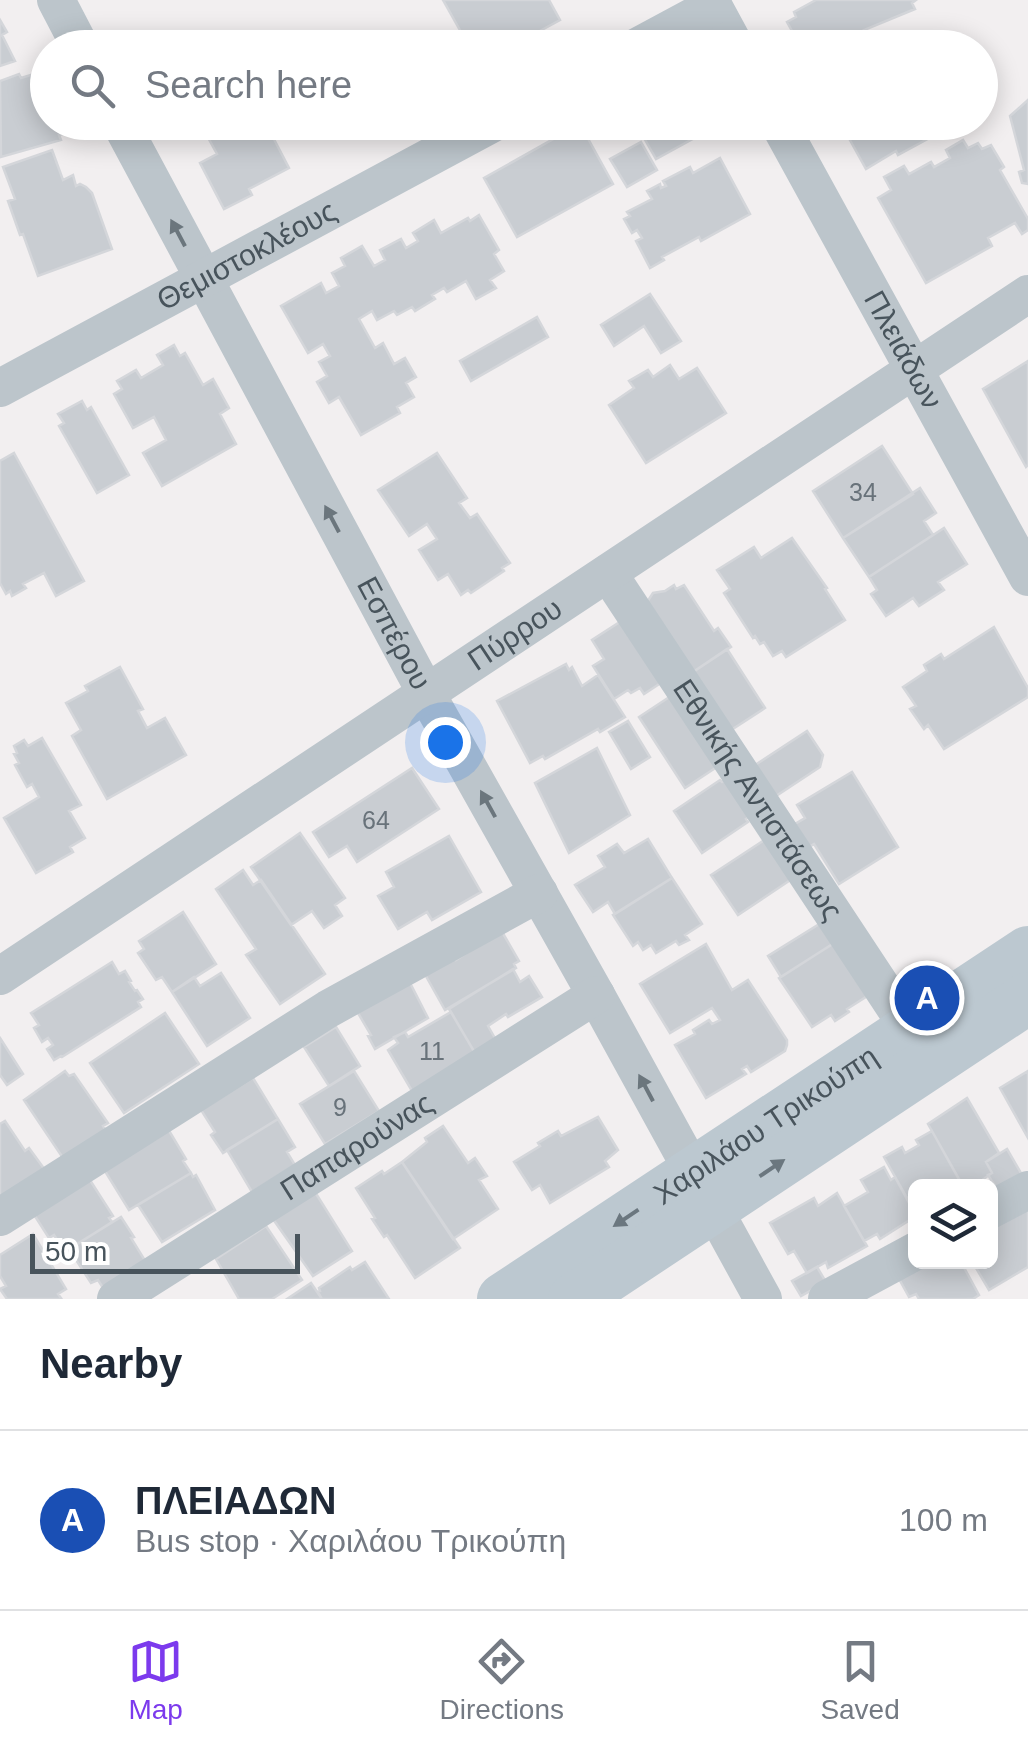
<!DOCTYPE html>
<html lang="en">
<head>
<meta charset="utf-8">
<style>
	body { margin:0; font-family:Helvetica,sans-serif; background:#f6f6f7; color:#1f2937 }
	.controls { position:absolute; right:30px; bottom:30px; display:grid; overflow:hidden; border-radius:15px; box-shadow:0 5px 25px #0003 }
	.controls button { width:90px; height:90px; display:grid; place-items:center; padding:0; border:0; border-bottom:2px solid #e0e1e3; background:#fff; color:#1f2937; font:50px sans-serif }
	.scale { position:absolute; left:30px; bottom:25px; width:270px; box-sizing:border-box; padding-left:10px; border:5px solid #48545c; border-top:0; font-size:28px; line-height:35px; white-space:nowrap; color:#48545c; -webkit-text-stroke:8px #fff; paint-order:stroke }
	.you { position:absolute; left:445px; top:742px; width:35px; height:35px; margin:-25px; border:8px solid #fff; border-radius:50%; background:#1a73e8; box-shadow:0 0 0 15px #1a73e833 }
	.badge { display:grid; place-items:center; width:65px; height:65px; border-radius:50%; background:#7c3aed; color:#fff; font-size:32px; font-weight:700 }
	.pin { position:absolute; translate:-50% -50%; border:5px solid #fff; box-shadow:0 2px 10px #0006 }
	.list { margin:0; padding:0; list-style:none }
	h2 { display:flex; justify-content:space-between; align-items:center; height:130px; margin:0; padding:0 40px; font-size:42px }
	h2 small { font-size:32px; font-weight:400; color:#747a83 }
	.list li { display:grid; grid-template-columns:65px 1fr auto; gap:30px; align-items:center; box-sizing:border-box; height:180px; padding:0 40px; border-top:2px solid #e0e1e3 }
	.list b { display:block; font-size:38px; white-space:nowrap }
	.list p { margin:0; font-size:32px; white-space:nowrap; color:#747a83 }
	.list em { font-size:32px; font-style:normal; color:#747a83 }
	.icon { flex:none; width:55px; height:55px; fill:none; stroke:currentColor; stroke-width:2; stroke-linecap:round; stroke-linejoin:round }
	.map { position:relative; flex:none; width:1028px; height:1299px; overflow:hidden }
	.search { position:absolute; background:#fff; box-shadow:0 5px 25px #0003; left:30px; right:30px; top:30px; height:110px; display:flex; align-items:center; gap:25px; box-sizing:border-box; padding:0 35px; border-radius:55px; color:#747a83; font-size:38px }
	.sheet { height:310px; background:#fff }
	nav { display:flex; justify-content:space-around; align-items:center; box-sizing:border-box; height:140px; border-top:2px solid #e0e1e3; background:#fff; font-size:28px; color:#747a83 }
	nav a { display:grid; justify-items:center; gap:5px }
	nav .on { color:#7c3aed }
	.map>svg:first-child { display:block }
</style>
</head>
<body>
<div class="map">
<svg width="1028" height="1299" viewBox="0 0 1028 1299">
	<rect width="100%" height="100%" fill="#f2eff0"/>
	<path fill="#c9cdd2" stroke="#d4d6da" stroke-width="2.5" d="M443,0H549L560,20L529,37L531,39L516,48H470Z
		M816,0H916L912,3L915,9L864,30L874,48H845L839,38L816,48L810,42L801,47L787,22L796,17L794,12Z
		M0,20L7,32L2,35L15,61L0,66Z
		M19,74L21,78L34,74L48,98V122H61L66,133L59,135L61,140L1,157L0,81Z
		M980,76L992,97L982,102L984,105L980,107Z
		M1028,100V184L1022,183L1019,172L1024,170L1010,116Z
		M192,122H265L289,168L249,189L252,195L224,209L200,163L217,154L206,134L200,137Z
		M635,122H719L720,124L656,159Z
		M840,122H959L898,155L896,151L866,169Z
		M580,124L613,184L517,237L484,178Z
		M963,140L968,148L978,143L982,149L991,145L1004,167L1000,170L1028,219V230L1022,234L1015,223L988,238L992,246L926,283L878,198L891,190L884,177L904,166L909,174L931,162L934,167L950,158L946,150Z
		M641,142L657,170L627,187L610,159Z
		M52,150L63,180L73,175L76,186L80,184L86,187L92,193L112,249L38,276L23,234L20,235L8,201L15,199L3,167Z
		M720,158L750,214L701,241L699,237L662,257L664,260L650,268L636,241L642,238L637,230L632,233L624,219L630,216L627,212L652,199L647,191L660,184L661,188L666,186L663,181L690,167L693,173Z
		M479,215L499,250L494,254L504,271L490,280L496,288L476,299L466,281L447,292L444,288L432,295L435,299L415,311L412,307L397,315L394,311L377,320L372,311L359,319L375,348L383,343L394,364L405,358L416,377L406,383L414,397L397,407L400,413L361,435L339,397L329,403L317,382L327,376L319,362L330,356L323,344L308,353L281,306L321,283L326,293L339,286L332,273L345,266L341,258L362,246L374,266L385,260L380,250L401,239L406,248L418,241L413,233L434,220L441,233L468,218L470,221Z
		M650,294L681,341L661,353L644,326L614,346L601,325Z
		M537,317L548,337L471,381L460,361Z
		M174,345L180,356L185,353L203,385L213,379L229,408L220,414L236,444L162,486L143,453L166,440L154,417L133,428L114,394L122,389L117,381L136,370L141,378L163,365L157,355Z
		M1028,361V465L1026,467L983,389Z
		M670,365L679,379L697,368L726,413L646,463L609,405L634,388L629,381L648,370L653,377Z
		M82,401L87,410L91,407L129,475L97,493L59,426L64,423L58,414Z
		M882,446L913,494L843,538L813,491Z
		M14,453L84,581L56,596L44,573L23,584L26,588L12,596L10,591L6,594L0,583V461Z
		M437,453L467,498L459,503L470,518L477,514L510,563L502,568L504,571L471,593L468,590L461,595L448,574L438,580L419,550L437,539L427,524L409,536L378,490Z
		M920,488L936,513L924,521L933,535L869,577L843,538Z
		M944,528L967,564L938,582L944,590L919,606L913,598L886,616L871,594L877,590L869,577Z
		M792,538L827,588L825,589L845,620L786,657L782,651L773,656L764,642L760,644L755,636L753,638L724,593L730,589L717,570L754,547L761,558Z
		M674,585L676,589L684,585L714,631L718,628L731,647L687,676L647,602L653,593L665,591Z
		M626,618L667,679L644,694L640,688L631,693L628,690L614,699L593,666L604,659L592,640Z
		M994,627L1028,688V697L944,749L928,725L924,729L910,709L916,706L903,687L927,671L924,665L941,654L944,659Z
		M727,649L765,708L725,734L687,676Z
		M566,664L569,670L572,667L582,686L598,675L625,717L600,732L598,729L545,759L543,756L530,763L497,701Z
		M120,667L143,709L138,711L147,728L165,718L186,755L107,799L72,736L81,730L66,703L88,691L85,686Z
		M677,692L723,763L685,788L639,717Z
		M628,721L650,757L631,769L609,732Z
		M807,731L823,755L820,767L770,800L749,769Z
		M42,738L81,805L69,811L85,838L70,847L73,852L36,873L4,818L39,797L32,784L27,787L15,765L19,763L14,754L17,753L14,746L24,740L28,746Z
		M597,748L630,815L569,853L535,783Z
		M412,768L439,809L357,862L347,846L329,857L313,832Z
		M852,772L898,847L839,884L814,844L809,847L795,824L805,818L797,805Z
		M729,778L754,813L746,819L748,822L702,853L674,811L720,780L722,782Z
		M300,833L345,898L335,905L342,916L324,928L312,911L291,925L251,867Z
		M449,836L481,892L432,920L427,912L398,929L378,896L394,887L386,872Z
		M648,839L672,878L615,914L608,902L593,912L575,885L605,867L598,856L617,844L624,853Z
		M766,839L792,879L738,915L711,875Z
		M243,870L253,885L261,880L325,974L280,1004L246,955L256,949L216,889Z
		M672,878L702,924L685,935L689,940L679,945L676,941L656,953L651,945L643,950L638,942L633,946L613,915Z
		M183,912L216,964L172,992L162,977L156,980L138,953L144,949L139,941Z
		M821,923L834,943L781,977L768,956Z
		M501,930L519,961L514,964L516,968L445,1010L422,969L451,952L456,960Z
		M839,940L872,993L847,1009L849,1012L835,1021L831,1015L812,1027L779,978Z
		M706,944L732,990L748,980L787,1040V1045L785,1051L751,1072L747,1066L742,1069L746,1074L706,1098L675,1045L695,1034L693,1030L709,1020L712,1024L720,1020L712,1008L670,1033L640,984Z
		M112,962L119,974L125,971L131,981L129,982L135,991L137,990L143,999L138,1002L141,1007L62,1057L61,1056L54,1060L47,1049L53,1045L48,1038L42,1042L34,1028L39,1025L31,1013Z
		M513,969L520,982L529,976L542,997L508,1017L506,1014L488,1026L496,1040L475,1053L449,1009Z
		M221,973L250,1018L207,1046L172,992L194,977L200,986Z
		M407,977L428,1018L375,1049L368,1036L371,1035L355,1008Z
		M451,1012L475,1053L412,1091L388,1050L398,1043L394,1037L405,1032L408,1037Z
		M165,1013L199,1064L124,1113L90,1063Z
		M336,1027L360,1066L329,1086L304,1047Z
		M0,1038L23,1074L7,1085L0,1075Z
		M65,1071L69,1076L74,1074L108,1123L103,1126L107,1132L65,1161L24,1100Z
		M354,1071L379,1111L325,1144L300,1104Z
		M1028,1071V1138L1000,1088Z
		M253,1078L278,1119L223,1153L211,1135L215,1132L201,1110Z
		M967,1098L999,1153L986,1162L992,1173L974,1186H963L928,1124Z
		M598,1117L618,1150L605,1161L609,1167L550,1203L540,1185L532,1190L514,1162L540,1146L538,1143L558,1131L561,1136Z
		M278,1119L295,1147L287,1152L295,1165L252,1192L227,1150Z
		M5,1121L25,1151L29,1148L45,1170L0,1199V1124Z
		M443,1126L468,1163L475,1158L487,1176L479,1180L498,1209L453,1239L402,1162L427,1142L425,1138Z
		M168,1129L186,1159L183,1161L191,1173L129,1210L103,1168Z
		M932,1131L962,1185L938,1186L936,1182L928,1186H916V1193L907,1198L884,1157L902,1147L905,1153L919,1145L916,1140Z
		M1007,1149L1025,1180L1000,1194L988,1175L992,1173L986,1162Z
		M402,1162L460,1248L415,1278L387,1235L384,1237L372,1219L375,1218L356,1188L382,1171L384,1174Z
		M884,1167L891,1180L895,1177L916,1216L880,1239L877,1234L864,1241L844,1206L868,1192L861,1180Z
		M191,1173L193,1177L196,1175L215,1210L162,1242L138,1205Z
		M88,1177L113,1216L109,1218L112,1222L65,1252L54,1235L49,1238L33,1213Z
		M315,1192L352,1251L313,1276L273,1219Z
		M837,1193L867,1246L828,1268L826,1262L807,1273L794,1251L788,1254L770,1223L814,1198L818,1206Z
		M1028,1208V1267L989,1290L976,1268L990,1262V1228Z
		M121,1217L134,1237L131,1238L149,1267L107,1294L98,1280L91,1283L69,1249Z
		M266,1226L302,1280L272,1299H239L216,1259Z
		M33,1234L66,1289L58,1294L61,1298L58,1299H7L0,1289L6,1286L0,1276V1255Z
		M365,1262L389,1299H322L318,1292L320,1291L319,1288L350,1267L352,1270Z
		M926,1262H961L979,1295L973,1299H919L916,1294L909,1297L898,1277Z
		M817,1267L826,1282L801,1296L792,1281Z
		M311,1283L322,1299H287Z"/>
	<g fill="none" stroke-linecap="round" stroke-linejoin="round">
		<g stroke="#bcc5cb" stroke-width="38">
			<path d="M56,0L81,48"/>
			<path d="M710,0L736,48"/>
			<path d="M635,48L713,6"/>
			<path id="s1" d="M120,122L426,693L596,995L763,1299"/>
			<path id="s2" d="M778,122L1028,577"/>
			<path id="s3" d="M0,388L495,122"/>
			<path id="s4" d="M608,573L910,1030"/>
			<path id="s5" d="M0,976L1028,294"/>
			<path d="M990,1210L1028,1190"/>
			<path d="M0,1217L328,1009L539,893"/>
			<path id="s6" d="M116,1299L596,995"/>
			<path d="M827,1299L916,1251"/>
		</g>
		<g stroke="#bcc8d0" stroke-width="52">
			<path id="s7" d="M503,1299L1028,952"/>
			<path d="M574,1299L1028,998"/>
		</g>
	</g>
	<defs><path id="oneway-solid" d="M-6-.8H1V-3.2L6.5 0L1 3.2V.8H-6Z" transform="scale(2.5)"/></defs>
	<g fill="#6b767d">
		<use href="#oneway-solid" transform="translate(178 233) rotate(-118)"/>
		<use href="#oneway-solid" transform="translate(332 519) rotate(-118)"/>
		<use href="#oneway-solid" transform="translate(488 804) rotate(-119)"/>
		<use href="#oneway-solid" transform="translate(646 1088) rotate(-118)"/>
	</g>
	<g fill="#6b777f">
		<use href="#oneway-solid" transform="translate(772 1168) rotate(-34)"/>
		<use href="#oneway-solid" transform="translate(626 1218) rotate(146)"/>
	</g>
	<g text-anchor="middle" stroke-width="8" stroke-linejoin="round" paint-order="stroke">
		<g font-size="25" fill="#68727a">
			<text x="863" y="501">34</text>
			<text x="376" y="829">64</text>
			<text x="432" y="1060">11</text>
			<text x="340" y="1116">9</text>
		</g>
		<g font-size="30" fill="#48545c" stroke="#fff">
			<text dy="10" stroke="none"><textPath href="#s3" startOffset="280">Θεμιστοκλέους</textPath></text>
			<text dy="10" stroke="none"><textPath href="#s2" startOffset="260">Πλειάδων</textPath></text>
			<text dy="10" stroke="none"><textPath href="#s1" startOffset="580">Εσπέρου</textPath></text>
			<text dy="10" stroke="none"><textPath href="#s5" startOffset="618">Πύρρου</textPath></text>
			<text dy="10" stroke="none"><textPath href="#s4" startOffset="272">Εθνικής Αντιστάσεως</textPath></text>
			<text dy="10" stroke="none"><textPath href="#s7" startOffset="315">Χαριλάου Τρικούπη</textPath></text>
			<text dy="10" stroke="none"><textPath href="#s6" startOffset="285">Παπαρούνας</textPath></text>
		</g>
	</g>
</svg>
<div class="controls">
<button><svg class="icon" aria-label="layers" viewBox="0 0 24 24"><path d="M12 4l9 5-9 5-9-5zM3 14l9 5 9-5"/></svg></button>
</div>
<div class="scale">50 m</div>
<div class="you"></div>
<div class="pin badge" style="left:927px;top:998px;background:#1a4fb4">A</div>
<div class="search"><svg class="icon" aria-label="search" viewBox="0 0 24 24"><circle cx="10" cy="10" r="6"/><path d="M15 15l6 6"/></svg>Search here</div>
</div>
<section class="sheet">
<h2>Nearby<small></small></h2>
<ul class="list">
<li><span class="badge" style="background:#1a4fb4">A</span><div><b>ΠΛΕΙΑΔΩΝ</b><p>Bus stop · Χαριλάου Τρικούπη</p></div><em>100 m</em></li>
</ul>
</section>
<nav>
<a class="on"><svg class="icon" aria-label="map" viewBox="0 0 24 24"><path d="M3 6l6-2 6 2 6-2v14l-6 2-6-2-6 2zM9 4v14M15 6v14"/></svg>Map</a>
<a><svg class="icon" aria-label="directions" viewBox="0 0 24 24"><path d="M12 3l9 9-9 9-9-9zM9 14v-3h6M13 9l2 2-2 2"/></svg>Directions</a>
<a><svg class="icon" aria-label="saved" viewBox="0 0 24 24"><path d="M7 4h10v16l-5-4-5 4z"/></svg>Saved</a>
</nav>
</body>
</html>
